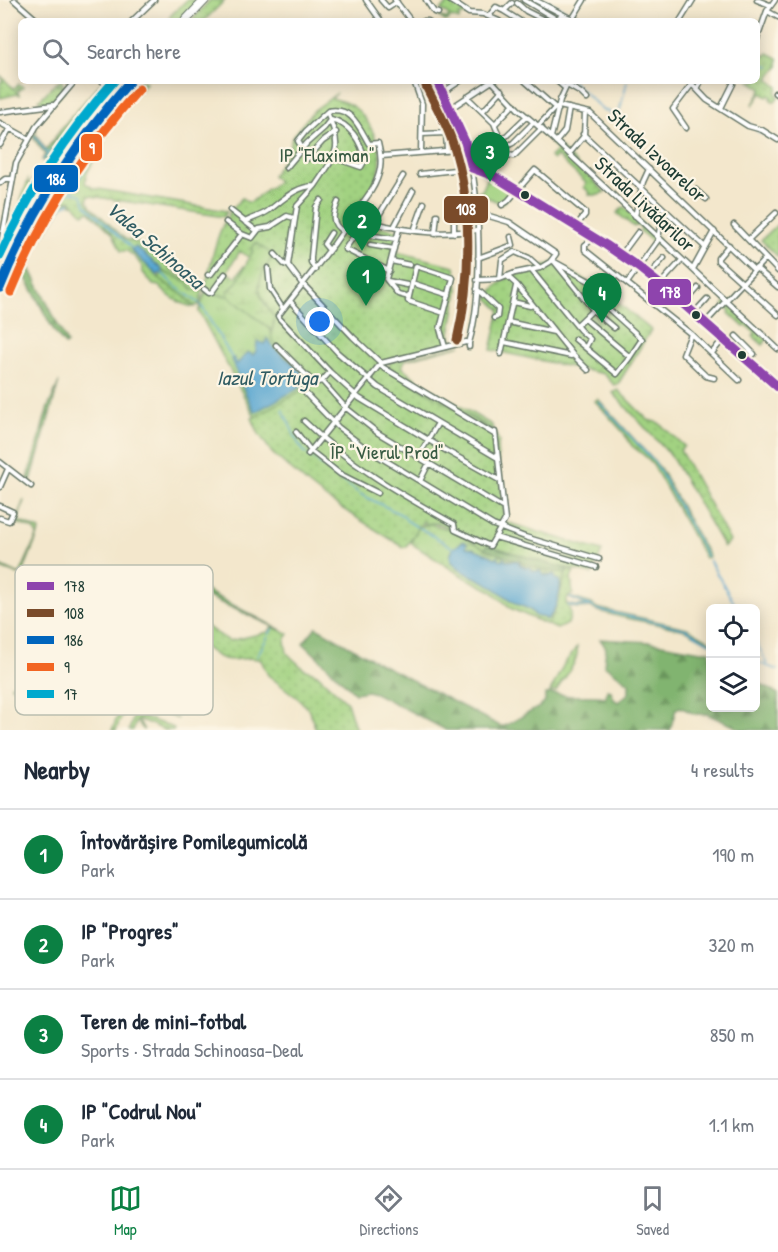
<!DOCTYPE html>
<html lang="en">
<head>
<meta charset="utf-8">
<style>
	body { margin:0; font-family:"Patrick Hand",sans-serif; background:#f6f6f7; color:#1f2937 }
	.controls { position:absolute; right:18px; bottom:18px; display:grid; overflow:hidden; border-radius:9px; box-shadow:0 3px 15px #0003 }
	.controls button { width:54px; height:54px; display:grid; place-items:center; padding:0; border:0; border-bottom:2px solid #e0e1e3; background:#fff; color:#1f2937; font:30px sans-serif }
	.you { position:absolute; left:320px; top:322px; width:21px; height:21px; margin:-15px; border:4px solid #fff; border-radius:50%; background:#1a73e8; box-shadow:0 0 0 9px #1a73e833 }
	.badge { display:grid; place-items:center; width:39px; height:39px; border-radius:50%; background:#0b8043; color:#fff; font-size:20px; font-weight:700 }
	.pin { position:absolute; translate:-50% -50px; filter:drop-shadow(0 2px 3px #0008) }
	.pin::after { content:''; position:absolute; top:32px; width:21px; height:18px; background:inherit; clip-path:polygon(0 0,100% 0,50% 100%) }
	.list { margin:0; padding:0; list-style:none }
	h2 { display:flex; justify-content:space-between; align-items:center; height:78px; margin:0; padding:0 24px; font-size:26px }
	h2 small { font-size:20px; font-weight:400; color:#747a83 }
	.list li { display:grid; grid-template-columns:39px 1fr auto; gap:18px; align-items:center; box-sizing:border-box; height:90px; padding:0 24px; border-top:2px solid #e0e1e3 }
	.list b { display:block; font-size:22px; white-space:nowrap }
	.list p { margin:0; font-size:20px; white-space:nowrap; color:#747a83 }
	.list em { font-size:20px; font-style:normal; color:#747a83 }
	.icon { flex:none; width:33px; height:33px; fill:none; stroke:currentColor; stroke-width:2; stroke-linecap:round; stroke-linejoin:round }
	.map { position:relative; flex:none; width:778px; height:730px; overflow:hidden }
	.search { position:absolute; background:#fff; box-shadow:0 3px 15px #0003; left:18px; right:18px; top:18px; height:66px; display:flex; align-items:center; gap:15px; box-sizing:border-box; padding:0 21px; border-radius:9px; color:#747a83; font-size:22px }
	.sheet { height:438px; background:#fff }
	nav { display:flex; justify-content:space-around; align-items:center; box-sizing:border-box; height:84px; border-top:2px solid #e0e1e3; background:#fff; font-size:16px; color:#747a83 }
	nav a { display:grid; justify-items:center; gap:3px }
	nav .on { color:#0b8043 }
	.map>svg:first-child { display:block }
</style>
</head>
<body>
<div class="map">
<svg width="778" height="730" viewBox="0 0 778 730">
	<defs>
		<pattern id="grass-dots" width="8" height="8" patternUnits="userSpaceOnUse" patternTransform="scale(1.5)"><rect width="8" height="8" fill="#a2d281"/><path d="M2 2h.1M6 6h.1" fill="none" stroke="#8bb570" stroke-width="1.8" stroke-linecap="round"/></pattern>
		<pattern id="forest-firs" width="22" height="20" patternUnits="userSpaceOnUse" patternTransform="scale(1.5)"><rect width="22" height="20" fill="#81b46f"/><path d="M5 1l3.5 6h-7zM16 11l3.5 6h-7z" fill="#69945c"/></pattern>
		<pattern id="wetland-marsh" width="20" height="14" patternUnits="userSpaceOnUse" patternTransform="scale(1.5)"><rect width="20" height="14" fill="#a2d281"/><path d="M1 5h8M5 5V1M11 12h8M15 12V8" fill="none" stroke="#8bb570"/></pattern>
		<pattern id="park-tufts" width="24" height="20" patternUnits="userSpaceOnUse" patternTransform="scale(1.5)"><rect width="24" height="20" fill="#a2d281"/><path d="M3 7l-1-3M5 7V3M7 7l1-3M15 17l-1-3M17 17v-4M19 17l1-3" fill="none" stroke="#8bb570"/></pattern>
	</defs>
	<rect width="100%" height="100%" fill="#fcf5e5"/>
	<filter id="ink" filterUnits="userSpaceOnUse"><feTurbulence type="fractalNoise" baseFrequency=".0167" numOctaves="2"/><feDisplacementMap in="SourceGraphic" scale="12" xChannelSelector="R" yChannelSelector="G"/><feConvolveMatrix kernelMatrix="1 2 1 2 8 2 1 2 1" color-interpolation-filters="sRGB"/></filter>
	<filter id="wash" filterUnits="userSpaceOnUse"><feTurbulence type="fractalNoise" baseFrequency=".008" numOctaves="4" result="noise"/><feDisplacementMap in="SourceGraphic" scale="24" xChannelSelector="R" yChannelSelector="G"/><feGaussianBlur stdDeviation="1.35" result="paint"/><feColorMatrix in="noise" values="0 0 0 0 0 0 0 0 0 0 0 0 0 0 0 0 0 1.4 0 .05"/><feComposite in="paint" operator="in"/></filter>
	<g filter="url(#wash)">
		<rect width="100%" height="100%" fill="#f3e7cc"/>
		<path fill="url(#grass-dots)" stroke="#60885a" stroke-width="1.5" d="M187,0H199L180,21H169L170,16Z
			M210,0H225L204,21H191Z
			M449,3L454,4L468,15H460L459,20L451,17L448,21H445L437,15L447,19L449,15L441,10Z
			M757,51L765,56L768,53L778,58V67L768,79L778,87L776,92L778,97L774,102L770,99L772,97L769,95L767,97L761,93L752,106L762,89L750,81H757Z
			M0,75L14,89L19,84L23,87L19,91V88L16,91L20,95L18,94L0,98V82H3Z
			M59,81H62L65,90L52,104H44L39,100L56,83L61,87L58,83Z
			M136,81H144L146,83L122,108L87,173L85,183L93,188L227,211L224,217L91,196H89L87,200L91,207L125,239L140,243L178,275L204,286L203,290L196,292L187,282L164,272L136,247L132,251L138,255L161,280L184,296L195,307C183,306 167,296 159,286L153,285L142,271L143,268L136,258L127,251H121L113,234L89,211L83,214L71,200L61,201L53,207L14,270L4,291C6,281 12,268 17,257C42,195 83,140 128,90L130,91L137,83Z
			M337,93L332,98C339,100 348,103 354,107C369,118 383,148 380,166C376,185 364,201 355,217L373,225L397,230L392,251L455,266L458,290L450,333L453,344L399,356L382,365L436,397L392,369L389,367L390,362L461,345L405,360L402,367L421,383L492,425L493,430L438,398L495,433L499,441L497,449L505,522L602,551L592,574L548,564L492,546L487,545L485,549C468,541 443,516 424,525L425,522L423,521L406,547H403L327,499L309,485L272,453L259,434L252,418L311,385L269,343L275,318C264,304 251,284 265,268L253,251L249,258L240,251L227,272V275L230,274L236,277L244,266L245,267L238,282L228,291V296L205,294V291L210,292L205,289C213,255 217,222 242,198L247,202H251L278,181L272,176L289,150L292,137L313,111Z
			M96,95L88,105L91,108L88,106L86,108L89,111L90,109L91,118L69,148L35,200L30,198L34,201L21,226L18,225L23,214L16,225L18,221L16,220L23,201L21,200L28,180L29,185L39,173L44,174L87,114L84,109Z
			M553,141L605,192L599,195H589L590,193L584,187L586,183L557,156L553,160L550,157L557,150L550,143Z
			M68,201L76,205L68,203L63,206L26,260L20,275L12,277L53,209L60,203Z
			M624,207L658,239L655,244L640,231L641,228L636,225L634,227L617,213Z
			M778,224V257L761,240Z
			M554,262L604,291L651,330L618,384L614,385L604,374L491,350L500,310L488,298C500,271 532,274 554,262Z
			M726,301L767,339L763,345L753,336L756,334L746,325L744,327L729,313L730,311L723,305Z
			M618,390L648,420L659,423L684,446L680,450L730,541L724,547L671,456L613,393Z
			M24,500L18,521L40,530L25,567L26,576L89,601L0,568V566L20,574L37,536L35,530L15,522Z
			M567,570L574,572L571,578L573,594L568,596L566,603L571,613L568,624L557,629L548,625L555,609Z
			M193,620L204,625L229,641L268,632L272,627L289,634L285,640L287,653L292,658L304,669L317,674L347,702L356,730H316L309,710L300,700L268,675L261,660C249,655 236,662 224,659C214,657 206,646 196,643C168,635 126,642 100,655C93,659 89,665 82,670L76,666L79,653C102,641 125,631 151,627C165,625 179,625 193,620Z
			M577,647C580,661 563,679 556,691L550,692L564,664Z
			M69,684L64,697L42,688L11,687V685Z
			M129,688L140,700L178,719L131,701L135,714L174,728V730H165L138,719L144,730L137,721L133,730H129L134,715L128,702L116,730H112Z"/>
		<path fill="url(#forest-firs)" stroke="#507852" stroke-width="1.5" d="M100,84L103,85L84,109L87,113L83,120L44,174L39,173L46,163L42,160L45,154L32,136L37,129L35,134L46,150L64,125Z
			M26,260L67,343L65,345C49,328 38,297 24,275L21,274Z
			M59,382L30,484L27,482L47,410Z
			M487,545L563,568L567,570L566,573L542,570L485,549Z
			M187,581L281,630L208,597L186,583Z
			M316,627L377,662L500,726H505L541,706L545,702V694C555,693 561,695 570,696C582,696 594,695 606,697L607,690L611,691L614,699L618,702L629,693V683L604,665L606,648L600,639L650,642L701,651H710V708H756V681L778,694V730H743L707,714H695L680,707L676,709L670,730H446L375,693L367,691L355,693L303,643Z"/>
		<path fill="url(#wetland-marsh)" stroke="#60885a" stroke-width="1.5" fill-rule="evenodd" d="M256,243L273,255C256,285 252,288 275,318L271,334L231,370L199,310L205,293L228,296V291C242,281 244,265 253,251L251,249Z
			M164,272L187,282L193,290H203L199,305L193,306L184,296L161,280L159,277Z
			M598,399L660,468L709,557L705,558L653,465L645,456L632,446L623,432L595,401Z
			M430,524L453,530L485,549L542,570L566,573L555,609L548,625L512,609L490,590L462,576L412,544L411,542L419,527ZM461,542L466,543V547L473,548L496,558L498,557L497,559L519,561V563C530,570 543,578 554,574L556,579L560,580C561,592 556,609 548,619L536,616L529,609L517,604L487,583L464,572L451,560L450,554Z
			M569,597L592,604L597,608L687,628L710,641V643L686,630L621,617L595,610L591,607L577,608L569,606L567,604L577,606L587,605L569,598Z"/>
		<path fill="url(#park-tufts)" stroke="#60885a" stroke-width="1.5" d="M205,293L228,296L271,330L272,340L310,380L311,385L255,417L199,312Z"/>
		<path fill="#a2d281" stroke="#60885a" stroke-width="1.5" d="M489,175L514,190L502,204L478,193V191H482Z"/>
		<path fill="#57a5d0" stroke="#3b7182" stroke-width="1.5" d="M136,247L162,269L161,273L157,275L132,251L131,249Z
			M267,338C276,356 299,362 307,382L305,385L255,412C245,395 239,378 231,359L234,358L237,364L248,352L253,355L256,351L257,341L265,344Z
			M463,541L467,543L466,547L473,548L496,558L498,556L499,559L503,560L504,558L506,561H519V564L526,568L530,567L533,571H540L545,576L547,574L549,576L554,574L556,579L560,580C561,593 556,612 546,620L545,618L536,616L529,609L517,604L487,583L464,572L452,562L450,556L453,549Z"/>
		<g fill="none" stroke-linecap="round" stroke-linejoin="round">
			<path stroke="#57a5d0" stroke-width="1.5" d="M546,0L574,15
				M577,16L586,21
				M757,63L769,66
				M572,81L604,111H607L615,118L620,109L627,82
				M707,97L720,105
				M724,107L742,119
				M744,121L751,125
				M757,131L766,135
				M35,136L48,155
				M43,160L84,112L83,109L102,85
				M64,190L67,193L74,192L82,195L85,204L90,209L133,249
				M72,191L91,159L106,123
				M55,204L79,169
				M21,258C48,203 80,149 121,102C127,95 135,90 141,83
				M16,271L56,214L63,206L70,203
				M160,271L175,286L199,303
				M201,305L232,358
				M599,402L656,464L707,557
				M283,410L298,443L306,454
				M309,456L360,494L404,516L406,520L417,527
				M420,528L455,549
				M709,560L737,608
				M570,598L592,606L595,609L686,629L710,643
				M568,605L577,607L590,606
				M756,642L764,657
				M257,656L272,629
				M765,660L768,667
				M756,662L778,670"/>
		</g>
	</g>
	<g filter="url(#ink)">
		<g fill="none" stroke-linecap="round" stroke-linejoin="round">
			<g stroke="#697869" stroke-width="7">
				<path id="minor" d="M14,0L38,21
					M366,0L381,21
					M381,0L388,8L397,2
					M395,0L411,21
					M426,0L434,12L438,13
					M449,0L469,13L483,14L499,21
					M524,0L556,19
					M535,0L566,16
					M757,0L770,5
					M517,3L526,11L546,21
					M504,11L520,21
					M767,11L778,17
					M489,16L496,7L504,11L512,3
					M573,18L584,0
					M132,21L154,0
					M424,21H428
					M553,21L563,15L579,21
					M680,21L693,0
					M757,39L767,11L775,0
					M102,81L119,92
					M414,81L422,104L421,152
					M437,81C447,103 461,125 467,148C481,197 483,295 469,343
					M492,81L518,109L551,137L778,349
					M525,81L558,110
					M557,81L565,88
					M689,81L707,100L748,126L762,130L778,140
					M697,89L701,81
					M442,93L460,81
					M775,93L778,95
					M467,97L494,123L504,148
					M559,106L590,113L754,270
					M451,108L492,81
					M721,108L733,84
					M483,111L502,90
					M0,112L53,105
					M0,123L29,139
					M495,124L514,104
					M538,126L555,108
					M686,128L673,109L692,84
					M422,134L446,133L447,151
					M583,134L705,247L693,269
					M551,137L560,100L567,85L581,93L587,99
					M502,140L527,116
					M556,142L565,131L569,108
					M0,145L10,128
					M302,148L298,141L306,131L328,111C352,106 359,127 369,144L378,143C383,161 381,175 371,191L334,244L278,316L279,318L330,372L359,398L445,450L499,480
					M502,150L508,155L514,156L542,128
					M569,154L584,136L585,112
					M382,156L468,149
					M307,159L323,141L336,132
					M471,165L513,143L534,122
					M286,168L307,143L324,128L331,119C350,124 361,141 365,160L361,167L335,158
					M420,174L472,168L494,176L606,245L638,267L672,294L778,387
					M0,183L5,179H12
					M696,190L706,199
					M338,202C333,214 330,224 343,231
					M502,205L508,201L535,170L585,212V215L575,227
					M454,209V233
					M230,210L257,231
					M476,212L509,222L556,254L550,262L540,268L515,273L500,279L477,280
					M355,215C365,221 375,223 387,226C418,233 446,235 477,230
					M635,216L643,182L649,169
					M226,222L242,234
					M245,222C252,218 261,216 268,211C282,201 295,186 315,186C336,154 344,150 327,112
					M374,223L403,176
					M734,225L778,271
					M394,227L413,191
					M399,229L386,279L398,294L409,297
					M414,231L424,203
					M435,234L437,215
					M594,238L585,245V250L691,334L739,380
					M749,239L776,213
					M370,245L394,249
					M729,245L718,258V261L778,315
					M705,247L714,231
					M0,249L16,163L36,127L75,81
					M329,250L324,244L331,233
					M275,254L284,264L289,266
					M621,255L638,232
					M478,258L513,245L511,237
					M553,260L595,312L614,328
					M391,261L410,265
					M553,261L600,287
					M268,268L270,289L283,309
					M756,268L778,287
					M315,270L311,262V257L316,207L321,200
					M389,271L345,249L358,230L374,236L396,239
					M532,271L580,330L590,339L586,347
					M208,275L211,274L242,234L252,238L259,229L270,227L287,216L294,218
					M649,275L664,258
					M507,276L517,285L573,355L588,370
					M500,279L502,260L515,252L529,258L540,268
					M388,281L407,285
					M412,283L449,295
					M627,283L658,240L660,227L667,212
					M303,284L353,337L381,363
					M660,284L682,260
					M303,285L288,265L297,206L315,186
					M204,289L209,293L212,292L225,274
					M477,289L498,309L497,317L494,318
					M290,301L338,353L378,387L496,457
					M513,302L530,306L533,305
					M684,304L698,288
					M444,313L408,301L416,266L453,278L440,329L445,347
					M694,313L707,299
					M585,319L630,357L642,339L601,302L593,292
					M508,322L554,332
					M705,323L765,259
					M577,325L601,302
					M691,334L683,354L706,376L714,378
					M736,336L754,354L746,360
					M575,339L617,374L630,357
					M504,342L571,356L573,355
					M276,345L314,383L322,381L330,372
					M712,353L723,339
					M501,354L516,286
					M381,363L466,342L469,343V347
					M379,365L494,434
					M322,381L345,407L378,433L502,507
					M306,394L338,427L368,450L493,525L525,537L599,559
					M304,421C348,464 400,494 454,524L455,530L490,546L505,520L495,432
					M296,432L311,451L340,474L378,493
					M308,454L381,363
					M418,457L438,423
					M0,462L31,486
					M420,481L429,463
					M0,487L8,469
					M0,506L13,512L9,521L0,518
					M495,537L596,567"/>
			</g>
			<g stroke="#697869" stroke-width="10">
				<path id="highway" d="M185,21L205,0
					M0,288C29,209 73,143 130,81"/>
			</g>
			<use href="#minor" stroke="#fff" stroke-width="4"/>
			<use href="#highway" stroke="#fff" stroke-width="8"/>
			<g stroke="#fcf5e5" stroke-width="14">
				<path id="bus-1" d="M437,81L465,142L472,168
					M472,168L494,176L606,245L638,267L672,294L778,387"/>
			</g>
			<g stroke="#fcf5e5" stroke-width="14">
				<path id="bus-2" d="M426,86C435,105 447,124 453,144C473,203 471,281 457,340"/>
			</g>
			<g stroke="#fcf5e5" stroke-width="14">
				<path id="bus-3" d="M0,288C31,210 75,144 130,81"/>
			</g>
			<g stroke="#fcf5e5" stroke-width="14">
				<path id="bus-4" d="M11,292C42,216 84,151 139,89"/>
			</g>
			<g stroke="#fcf5e5" stroke-width="14">
				<path id="bus-5" d="M0,256C29,191 67,134 114,81"/>
			</g>
			<use href="#bus-1" stroke="#8e44ad" stroke-width="9"/>
			<use href="#bus-2" stroke="#7a4b2a" stroke-width="9"/>
			<use href="#bus-3" stroke="#0065bd" stroke-width="9"/>
			<use href="#bus-4" stroke="#f26522" stroke-width="9"/>
			<use href="#bus-5" stroke="#00a9ce" stroke-width="9"/>
		</g>
	</g>
	<g fill="#1f3d34" stroke="#fcf5e5" stroke-width="2">
		<circle cx="525" cy="195" r="5"/>
		<circle cx="696" cy="315" r="5"/>
		<circle cx="742" cy="355" r="5"/>
	</g>
	<g text-anchor="middle" stroke-width="4.5" stroke-linejoin="round" paint-order="stroke">
		<g font-size="20" fill="#395b43" stroke="#fcf5e5">
			<text x="327" y="162">IP "Flaximan"</text>
			<text x="387" y="459">ÎP "Vierul Prod"</text>
		</g>
		<g font-size="20" fill="#1f3d34" stroke="#fcf5e5">
			<text transform="translate(657 155) rotate(43)" y="7">Strada Izvoarelor</text>
			<text transform="translate(645 204) rotate(43)" y="7">Strada Livădarilor</text>
		</g>
		<g font-size="21" font-style="italic" fill="#305c63" stroke="#fcf5e5">
			<text transform="translate(155 245) rotate(41)" y="7">Valea Schinoasa</text>
			<text x="267" y="385">Iazul Tortuga</text>
		</g>
	</g>
	<rect x="15" y="565" width="198" height="150" rx="9" fill="#fcf5e5" stroke="#babeb0" stroke-width="1.5"/>
	<rect x="27" y="582" width="27" height="8" fill="#8e44ad"/>
	<rect x="27" y="609" width="27" height="8" fill="#7a4b2a"/>
	<rect x="27" y="636" width="27" height="8" fill="#0065bd"/>
	<rect x="27" y="663" width="27" height="8" fill="#f26522"/>
	<rect x="27" y="690" width="27" height="8" fill="#00a9ce"/>
	<g font-size="16" fill="#1f3d34">
		<text x="64" y="592">178</text>
		<text x="64" y="619">108</text>
		<text x="64" y="646">186</text>
		<text x="64" y="673">9</text>
		<text x="64" y="700">17</text>
	</g>
	<g stroke="#fcf5e5" stroke-width="2">
		<rect x="80" y="133" width="23" height="29" rx="6" fill="#f26522"/>
		<rect x="33" y="164" width="46" height="29" rx="6" fill="#0065bd"/>
		<rect x="443" y="195" width="46" height="29" rx="6" fill="#7a4b2a"/>
		<rect x="647" y="278" width="45" height="28" rx="6" fill="#8e44ad"/>
	</g>
	<g font-size="16" text-anchor="middle" font-weight="bold" fill="#fff">
		<text x="92" y="154">9</text>
		<text x="56" y="185">186</text>
		<text x="466" y="215">108</text>
		<text x="670" y="298">178</text>
	</g>
</svg>
<div class="controls">
<button><svg class="icon" aria-label="locate" viewBox="0 0 24 24"><circle cx="12" cy="12" r="6"/><path d="M12 2v4M12 18v4M2 12h4M18 12h4"/></svg></button>
<button><svg class="icon" aria-label="layers" viewBox="0 0 24 24"><path d="M12 4l9 5-9 5-9-5zM3 14l9 5 9-5"/></svg></button>
</div>
<div class="you"></div>
<div class="pin badge" style="left:366px;top:306px">1</div>
<div class="pin badge" style="left:362px;top:251px">2</div>
<div class="pin badge" style="left:490px;top:182px">3</div>
<div class="pin badge" style="left:602px;top:323px">4</div>
<div class="search"><svg class="icon" aria-label="search" viewBox="0 0 24 24"><circle cx="10" cy="10" r="6"/><path d="M15 15l6 6"/></svg>Search here</div>
</div>
<section class="sheet">
<h2>Nearby<small>4 results</small></h2>
<ul class="list">
<li><span class="badge">1</span><div><b>Întovărășire Pomilegumicolă</b><p>Park</p></div><em>190 m</em></li>
<li><span class="badge">2</span><div><b>IP &quot;Progres&quot;</b><p>Park</p></div><em>320 m</em></li>
<li><span class="badge">3</span><div><b>Teren de mini-fotbal</b><p>Sports · Strada Schinoasa-Deal</p></div><em>850 m</em></li>
<li><span class="badge">4</span><div><b>IP &quot;Codrul Nou&quot;</b><p>Park</p></div><em>1.1 km</em></li>
</ul>
</section>
<nav>
<a class="on"><svg class="icon" aria-label="map" viewBox="0 0 24 24"><path d="M3 6l6-2 6 2 6-2v14l-6 2-6-2-6 2zM9 4v14M15 6v14"/></svg>Map</a>
<a><svg class="icon" aria-label="directions" viewBox="0 0 24 24"><path d="M12 3l9 9-9 9-9-9zM9 14v-3h6M13 9l2 2-2 2"/></svg>Directions</a>
<a><svg class="icon" aria-label="saved" viewBox="0 0 24 24"><path d="M7 4h10v16l-5-4-5 4z"/></svg>Saved</a>
</nav>
</body>
</html>
